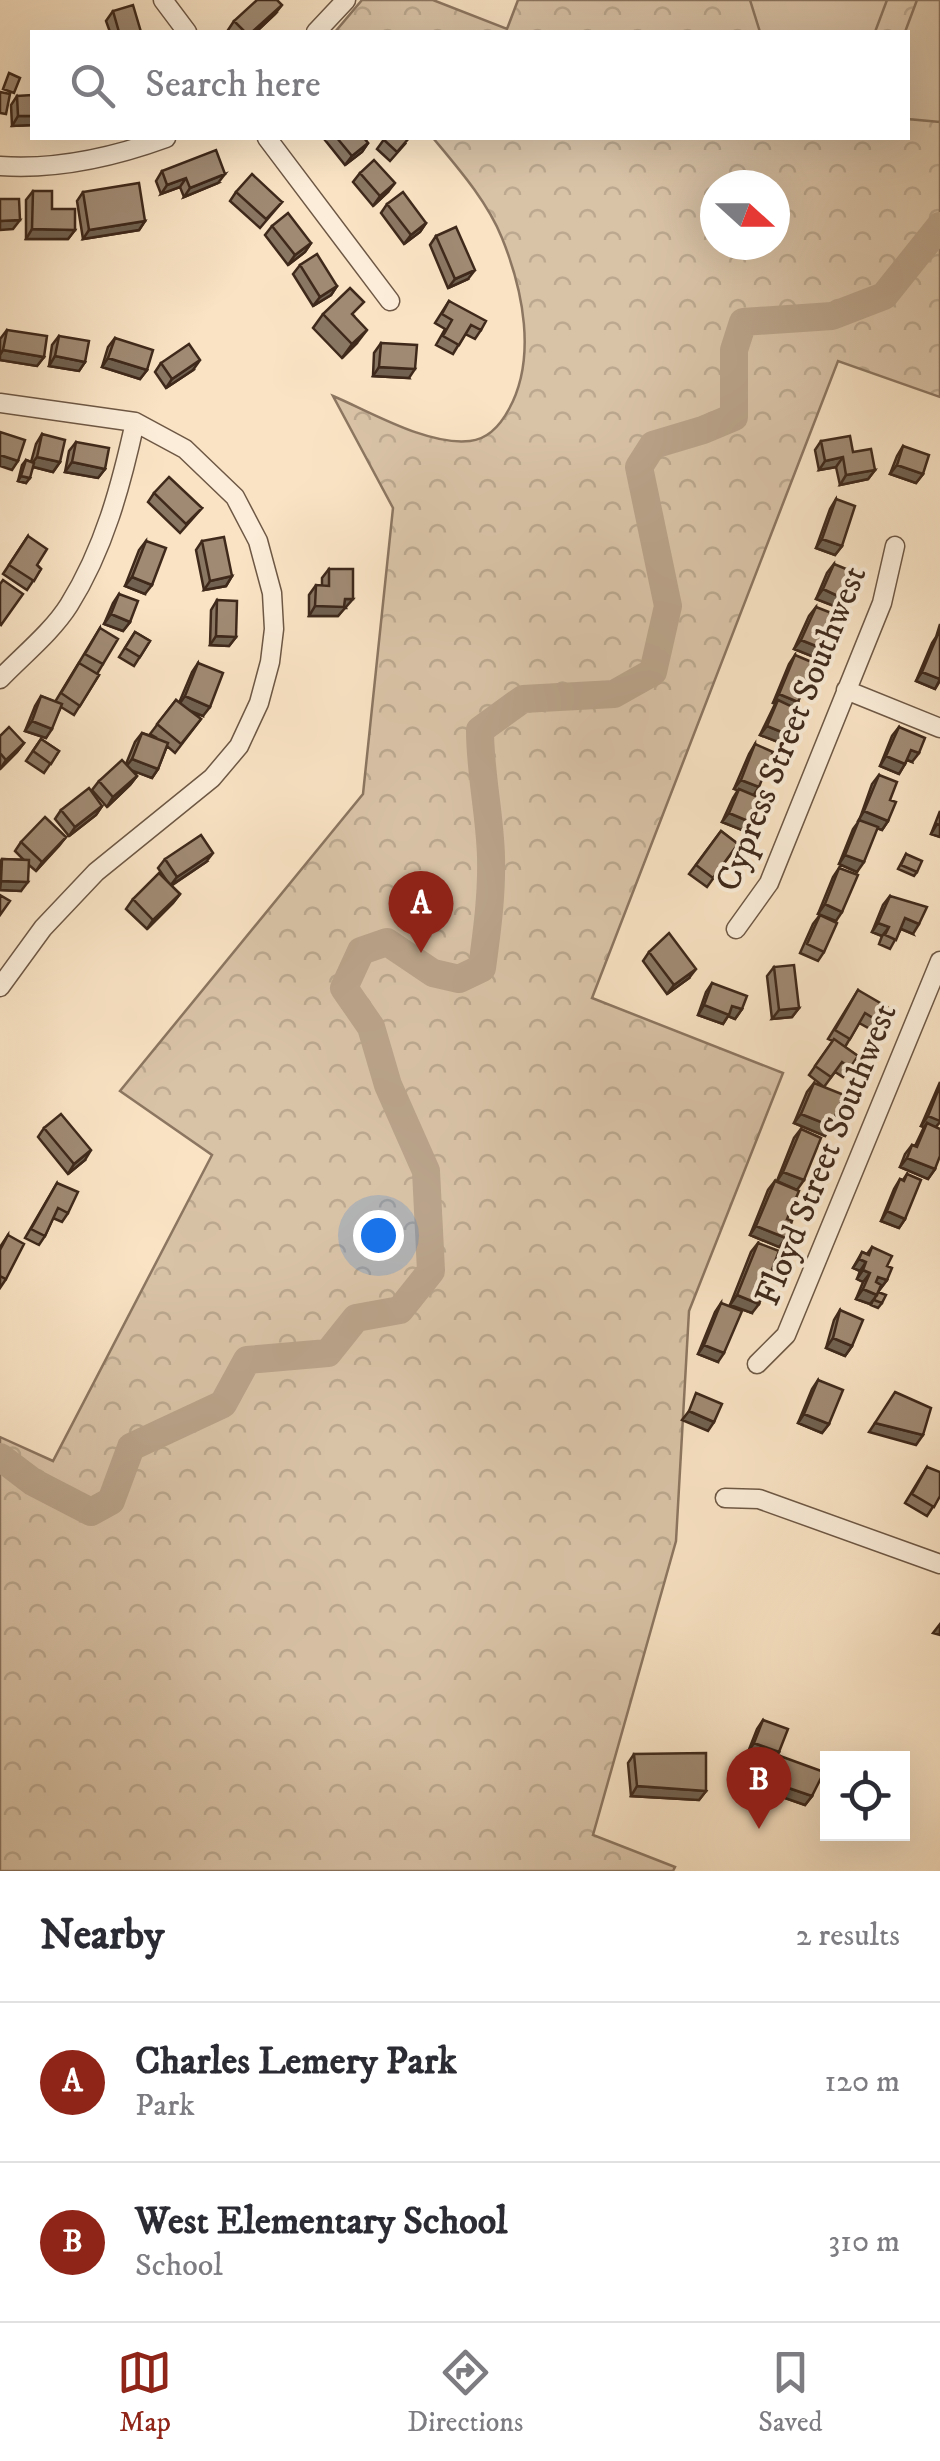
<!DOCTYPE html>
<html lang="en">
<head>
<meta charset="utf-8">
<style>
	body { margin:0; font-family:"IM FELL DW Pica",serif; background:#f2f2f3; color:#2b2b33 }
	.controls { position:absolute; right:30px; bottom:30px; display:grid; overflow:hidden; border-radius:0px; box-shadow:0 10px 40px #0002 }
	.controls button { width:90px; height:90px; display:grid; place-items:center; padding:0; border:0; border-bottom:2px solid #e1e1e2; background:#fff; color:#2b2b33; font:50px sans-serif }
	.compass { position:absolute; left:700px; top:170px; width:90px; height:90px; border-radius:50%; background:#fff; box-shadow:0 10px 40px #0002; rotate:111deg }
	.you { position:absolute; left:378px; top:1235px; width:35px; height:35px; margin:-25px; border:8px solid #fff; border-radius:50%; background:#1a73e8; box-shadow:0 0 0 15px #1a73e833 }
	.badge { display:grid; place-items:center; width:65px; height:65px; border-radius:50%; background:#8f2418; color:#fff; font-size:32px; font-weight:700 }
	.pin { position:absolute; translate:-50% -82px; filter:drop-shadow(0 2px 5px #0008) }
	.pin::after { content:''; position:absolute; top:52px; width:35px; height:30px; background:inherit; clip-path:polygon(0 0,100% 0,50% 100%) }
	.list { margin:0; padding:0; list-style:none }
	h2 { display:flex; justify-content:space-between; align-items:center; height:130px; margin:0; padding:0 40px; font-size:42px }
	h2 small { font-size:32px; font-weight:400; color:#7c7c81 }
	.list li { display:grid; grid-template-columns:65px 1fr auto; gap:30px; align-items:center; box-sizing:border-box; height:160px; padding:0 40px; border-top:2px solid #e1e1e2 }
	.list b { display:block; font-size:38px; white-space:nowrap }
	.list p { margin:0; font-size:32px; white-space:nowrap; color:#7c7c81 }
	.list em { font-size:32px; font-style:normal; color:#7c7c81 }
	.icon { flex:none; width:55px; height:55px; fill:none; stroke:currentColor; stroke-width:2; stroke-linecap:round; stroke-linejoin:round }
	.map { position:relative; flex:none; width:940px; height:1871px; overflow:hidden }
	.search { position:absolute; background:#fff; box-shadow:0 10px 40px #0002; left:30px; right:30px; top:30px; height:110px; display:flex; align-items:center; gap:25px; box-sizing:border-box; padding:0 35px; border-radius:0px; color:#7c7c81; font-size:38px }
	.sheet { height:450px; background:#fff }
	nav { display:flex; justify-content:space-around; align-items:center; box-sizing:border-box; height:140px; border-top:2px solid #e1e1e2; background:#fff; font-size:28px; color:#7c7c81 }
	nav a { display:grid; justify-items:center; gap:5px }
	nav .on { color:#8f2418 }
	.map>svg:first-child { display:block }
</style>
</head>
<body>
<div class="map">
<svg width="940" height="1871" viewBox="0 0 940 1871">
	<defs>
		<pattern id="park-crowns" width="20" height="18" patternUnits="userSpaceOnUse" patternTransform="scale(2.5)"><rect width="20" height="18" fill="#d9c3a7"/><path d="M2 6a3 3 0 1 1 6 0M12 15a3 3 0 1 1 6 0" fill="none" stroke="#bba88f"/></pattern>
	</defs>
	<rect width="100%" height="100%" fill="#f9e3c4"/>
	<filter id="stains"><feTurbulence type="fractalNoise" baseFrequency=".002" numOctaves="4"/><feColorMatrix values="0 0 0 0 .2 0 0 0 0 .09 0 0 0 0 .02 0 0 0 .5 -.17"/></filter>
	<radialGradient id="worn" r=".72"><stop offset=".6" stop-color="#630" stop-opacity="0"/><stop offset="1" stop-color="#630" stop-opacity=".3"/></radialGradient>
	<path fill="url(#park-crowns)" stroke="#8c7661" stroke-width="2.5" fill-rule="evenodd" d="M362,0H433L507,29L518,0H940V397L838,361L592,998L783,1073L689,1311L676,1541L593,1835L675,1867L673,1871H0V1437L53,1461L212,1155L120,1091L363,794L393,508L333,396C371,412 428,446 470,441C488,439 501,424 509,409C537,358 523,290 502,238C487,201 458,168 433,138H908V32H335ZM715,185H775V245H715Z"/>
	<path fill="#d9c3a7" stroke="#8c7661" stroke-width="2.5" d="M750,0H887L875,32H760Z
		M917,0H940V122L908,119L905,32Z"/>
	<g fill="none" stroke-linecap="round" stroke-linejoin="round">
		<path stroke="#baa48b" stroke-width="28" d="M0,1457L33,1482L91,1512L111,1501L131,1447L223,1404L247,1360L328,1353L356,1318L400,1310L431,1271L426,1171L388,1085L371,1027L344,988L361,951L387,942L433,973L459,979L482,968C487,931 492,895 491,857C490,815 480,773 480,730L523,699L614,694L653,672L668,606L639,467L653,445L703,430L734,417V350L743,322L832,316L884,296L940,226"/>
		<g stroke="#6e5845" stroke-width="21">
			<path id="minor" d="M163,0L187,32
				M316,32L346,0
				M267,138L390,301
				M0,166C57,170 114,157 166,138
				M0,403L135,422L185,449L235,497L258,541L272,593L274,629L270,662L259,703L239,746L212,778L96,872L43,928L0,987
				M0,679C22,656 52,632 69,605C104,549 121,486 135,422
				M846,690L940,728
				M736,929L769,883L882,603L895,546
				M757,1364L786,1335L940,961
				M725,1498L759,1499L940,1564"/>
		</g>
		<use href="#minor" stroke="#fbedd9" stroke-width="18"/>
	</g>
	<path fill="#8a7763" stroke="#3f291b" stroke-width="2.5" d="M113,11L141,32H110L106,21Z
		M275,14L256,32H230L228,30L234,21Z
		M17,96L32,125L12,126L11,105Z
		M327,138H364L368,143L362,152L345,165L325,140Z
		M385,138L405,144L390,161L377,149Z
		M162,171L218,183L184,197L180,187L161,194L156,181Z
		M360,173L388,192L373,206L353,182Z
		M33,191L75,230L68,239H26V200Z
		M83,192L145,221L139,230L83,239L77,201Z
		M236,192L282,202L260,228L230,201Z
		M387,204L426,223L420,232L404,244L381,213Z
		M272,226L311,243L305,252L288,265L265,235Z
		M436,236L468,279L448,288L430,245Z
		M300,265L337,286L331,295L313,306L293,274Z
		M449,301L481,330L475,339L465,334L453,354L436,345L445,329L435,323Z
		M323,314L354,316L357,343L342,358L313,328Z
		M7,330L44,357L37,366L0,360V339Z
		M59,336L85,362L79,371L49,366L52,345Z
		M115,338L147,370L140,379L102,367L108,347Z
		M381,343L409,378L373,376L374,353Z
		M161,363L193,370L166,388L155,372Z
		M42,434L60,462L53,472L33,467L26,483L18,481L22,465L26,460L31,462L36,444Z
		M821,441L853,452L875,470L868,479L840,485L836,467L819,470L815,450Z
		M76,442L105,469L98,478L65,472L69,451Z
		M903,446L923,474L916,483L890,474L897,456Z
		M154,493L202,508L180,533L148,502Z
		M836,499L842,546L835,555L816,548L830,509Z
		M28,536L37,565L41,569L27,590L3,574Z
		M146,541L145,594L125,586L139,550Z
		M202,541L232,576L226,586L204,590L196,550Z
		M834,564V606L816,599L827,573Z
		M329,569L346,608H344L338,616H309V595L316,585L322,586V578Z
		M119,594L130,622L123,631L104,624L113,603Z
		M217,600L236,637L229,646L210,645L211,610Z
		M816,607L814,657L794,649L809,616Z
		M940,624V681L935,689L916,681L932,643L936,637Z
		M100,628L103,664L97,674L99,675L74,715L61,707L46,738L25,731L35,706L41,696L55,702Z
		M135,632L150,641L134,666L119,657Z
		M795,655L794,707L784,733L778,742L760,735L775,704L773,703L789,664Z
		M198,663L203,716L189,710L201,719L175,753L167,746L158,769L152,778L132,770L137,776L130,785L107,807L92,790L99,781L126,764L135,742L142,733L157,738L150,734L176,700L179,703L192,672Z
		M899,727L912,762L907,760L899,774L880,766L892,736Z
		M0,736L24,743L17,752L0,769Z
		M41,739L59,751L44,773L26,761Z
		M755,744L754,795L748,821L742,830L722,822L733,798L738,790L734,789L749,754Z
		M879,775L890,800L888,821L882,830L877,828L857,872L839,864L853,829L859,821L872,784Z
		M102,806L96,815L69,836L55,819L61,810Z
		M940,811V837L931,834Z
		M721,831L738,844L707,887L689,874Z
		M66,837L36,871L29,865L21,891L0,890V862L2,859L24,860L15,851L21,842Z
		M906,854L917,872L914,876L898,869Z
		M165,859L206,862L171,886L180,894L173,903L147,929L126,909L133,899L167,881L158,868Z
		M839,868L836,921L818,914L833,877Z
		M890,896L913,934L901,929L890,949L879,944L882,936L872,932L883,905Z
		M820,915L824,952L818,961L800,953L813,924Z
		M649,952L689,978L667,994L643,961Z
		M774,967L799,1008L792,1017L772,1019L767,976Z
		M712,983L742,1009L735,1019L728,1016L723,1024L698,1015L706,992Z
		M858,990L878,1021L872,1030L859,1023L845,1047L858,1056L843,1077L835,1072L824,1087L809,1075L833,1041L828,1039Z
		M940,1082V1122L935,1127V1169L928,1179L900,1167L905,1154L912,1145L915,1146L924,1127L921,1126Z
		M814,1083L831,1126L825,1136L794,1123L807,1092Z
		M44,1128L85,1160L68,1174L38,1137Z
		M801,1129L804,1180L777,1181L794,1138Z
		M907,1174L905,1219L899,1228L881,1221L894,1189L900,1179L903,1180Z
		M775,1181L787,1219L786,1238L779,1247L750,1235L768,1190Z
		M57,1183L68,1213L62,1222L53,1218L45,1236L39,1245L25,1238Z
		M8,1235L6,1279L0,1288V1247Z
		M758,1243L752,1313L730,1305L751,1252Z
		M872,1247L887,1266V1280L878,1292L882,1303L878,1308L871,1305L873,1300L870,1304L856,1299L863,1282L857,1279L860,1271L853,1268L862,1252L867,1254Z
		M721,1303L718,1362L698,1354L715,1312Z
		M840,1310L852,1346L845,1356L826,1348L834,1320Z
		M818,1380L829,1424L822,1433L798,1423L812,1389Z
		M927,1467L940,1496L927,1516L905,1503Z
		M763,1720L779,1752L772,1761L748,1752L757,1729Z
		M634,1754L706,1791L699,1800L631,1796L628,1763Z
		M780,1756L812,1796L805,1805L762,1790L773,1765Z"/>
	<path fill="#706150" stroke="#3f291b" stroke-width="2.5" d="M282,5L275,14L256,32H252Z
		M18,116H32V125L12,126Z
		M368,143L362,152L345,165L352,156Z
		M225,174L218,183L184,197L190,188Z
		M186,178L180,187L161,194L167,185Z
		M395,183L388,192L373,206L380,196Z
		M20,220L13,229L0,230V221Z
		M145,221L139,230L83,239L89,230Z
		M426,223L420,232L404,244L411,235Z
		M32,229L75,230L68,239H26Z
		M311,243L305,252L288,265L295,255Z
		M475,270L468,279L448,288L455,279Z
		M337,286L331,295L313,306L320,297Z
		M367,330L357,343L342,358L352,344Z
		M3,350L44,357L37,366L0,360V355Z
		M55,356L85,362L79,371L49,366Z
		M108,358L147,370L140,379L102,367Z
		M200,360L193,370L166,388L172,379Z
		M379,367L415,369L409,378L373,376Z
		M0,455L18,461L12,470L0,466Z
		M37,457L60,462L53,472L30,466Z
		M843,457L836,467L819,470L825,461Z
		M72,462L105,469L98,478L65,472Z
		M897,465L923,474L916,483L890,474Z
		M875,470L868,479L840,485L846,475Z
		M21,476L30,478L26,483L18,481Z
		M822,539L842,546L835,555L816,548Z
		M232,576L226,586L204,590L210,581Z
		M132,577L152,585L145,594L125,586Z
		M823,589L840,597L834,606L816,599Z
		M345,599H353L338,616H309L315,606Z
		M111,614L130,622L123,631L104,624Z
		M216,636L236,637L229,646L210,645Z
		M801,640L821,648L814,657L794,649Z
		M922,672L940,679L935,689L916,681Z
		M779,694L798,702L792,711L778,700L775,704L773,703Z
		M185,696L210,707L203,716L178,706Z
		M32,721L52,729L46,738L25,731Z
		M767,726L784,733L778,742L760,735Z
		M24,743L17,752L0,769L6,760Z
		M911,750L919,753L912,762L905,759Z
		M886,756L905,764L899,774L880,766Z
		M132,759L158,769L152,778L125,768Z
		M137,776L130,785L107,807L113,797Z
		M741,780L759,787L753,796L734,789Z
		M102,806L96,815L69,836L75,827Z
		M864,811L888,821L882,830L858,821Z
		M729,813L748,821L742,830L722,822Z
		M937,824L940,825V837L931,834Z
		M66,837L59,846L36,871L42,862Z
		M213,853L206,862L170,886L177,877Z
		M845,855L864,862L857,872L839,864Z
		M1,881L28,882L21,891L0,890Z
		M180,894L173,903L147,929L153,920Z
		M825,904L842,912L836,921L818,914Z
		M905,918L919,924L913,934L899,928Z
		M878,923L889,927L882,936L872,932Z
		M696,969L689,978L667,994L674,985Z
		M704,1005L732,1006L742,1009L735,1019L728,1016L723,1024L698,1015Z
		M799,1008L792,1017L772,1019L779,1010Z
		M801,1114L831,1126L825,1136L794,1123Z
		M928,1116L940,1117V1122L933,1130L927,1123L924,1127L921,1126Z
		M91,1150L85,1160L68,1174L74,1164Z
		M907,1158L935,1169L928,1179L900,1167Z
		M783,1172L804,1180L797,1190L777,1181Z
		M887,1211L905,1219L899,1228L881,1221Z
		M756,1226L786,1238L779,1247L750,1235Z
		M859,1259L866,1262L860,1271L853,1268Z
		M863,1270L870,1273L863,1282L857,1279Z
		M878,1277L887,1280L880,1289L872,1286Z
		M863,1289L877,1295L870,1304L856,1299Z
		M737,1295L759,1304L752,1313L730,1305Z
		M833,1338L852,1346L845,1356L826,1348Z
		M704,1345L724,1353L718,1362L698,1354Z
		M689,1411L714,1422L708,1431L682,1420Z
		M804,1414L829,1424L822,1433L798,1423Z
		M875,1423L923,1435L916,1445L869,1432Z
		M940,1624V1635L933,1633Z
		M754,1743L779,1752L772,1761L748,1752Z
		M768,1781L812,1796L805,1805L762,1790Z
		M637,1786L706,1791L699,1800L631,1796Z"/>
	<path fill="#a08a73" stroke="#3f291b" stroke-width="2.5" d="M257,0H277L282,5L252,32H245L234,21Z
		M133,5L141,32H119L113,11Z
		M9,73L20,78L14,93L3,89Z
		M0,92L10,94L6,114L0,113Z
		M32,95V116H18L17,96Z
		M337,138H364L368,143L352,156Z
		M385,138H409L397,152L383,139Z
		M216,150L225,174L190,188L186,178L167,185L162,171Z
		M374,160L395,183L380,196L360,173Z
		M252,174L282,202L266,219L236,192Z
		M139,183L145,221L89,230L83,192Z
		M33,191H52V209H75V230L32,229Z
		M403,192L426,223L411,235L387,204Z
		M0,199H19L20,220L0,221Z
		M288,213L311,243L295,255L272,226Z
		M456,227L475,270L455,279L436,236Z
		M317,254L337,286L320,297L300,265Z
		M350,288L364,302L352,314L367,330L352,344L323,314Z
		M449,301L486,321L481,330L471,325L459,345L443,336L452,320L442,314Z
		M7,330L47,336L44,357L3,350Z
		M59,336L89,341L85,362L55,356Z
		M115,338L153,350L147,370L108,358Z
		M381,343L417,345L415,369L379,367Z
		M189,344L200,360L172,379L161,363Z
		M0,432L25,440L18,461L0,455Z
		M42,434L65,440L60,462L37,457Z
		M850,436L853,452L871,449L875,470L846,475L843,457L825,461L821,441Z
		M76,442L109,448L105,469L72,462Z
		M903,446L929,455L923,474L897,465Z
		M26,460L34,463L30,478L21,476Z
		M169,477L202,508L186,524L154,493Z
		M836,499L855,506L842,546L822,539Z
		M28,536L47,549L37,565L41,569L34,581L9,565Z
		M224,537L232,576L210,581L202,541Z
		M146,541L166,548L152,585L132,577Z
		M834,564L851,571L840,597L823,589Z
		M329,569H353V599H345L344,607L315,606L316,585L329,586Z
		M3,580L23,594L1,625L0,624V584Z
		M119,594L138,601L130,622L111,614Z
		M217,600L237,601L236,637L216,636Z
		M816,607L834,614L821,648L801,640Z
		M100,628L118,639L103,664L85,654Z
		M135,632L150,641L140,657L125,648Z
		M938,634L940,635V679L922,672Z
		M795,655L814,663L798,702L779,694Z
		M79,663L99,675L80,706L61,693Z
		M198,663L223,673L210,707L185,696Z
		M41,696L62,704L52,729L32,721Z
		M176,700L201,719L181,744L157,724Z
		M778,700L795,708L784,733L767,726Z
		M9,727L24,743L6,760L0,753V736Z
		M899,727L925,738L919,753L911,750L905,764L886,756Z
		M142,733L168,743L158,769L132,759Z
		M41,739L59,751L51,764L33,751Z
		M755,744L773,752L759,787L741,780Z
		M122,760L137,776L113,797L99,781Z
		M879,775L897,782L890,800L896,802L888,821L864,811Z
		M89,788L102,806L75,827L61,810Z
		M739,789L758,797L748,821L729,813Z
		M45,817L66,837L42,862L21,842Z
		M859,820L878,827L864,862L845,855Z
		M721,831L738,844L713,878L696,865Z
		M201,835L213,853L177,877L165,859Z
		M906,854L922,861L917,872L901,865Z
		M2,859L29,860L28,882L1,881Z
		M839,868L858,875L842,912L825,904Z
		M159,873L180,894L153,920L133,899Z
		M0,895L10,901L0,915Z
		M890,896L927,907L919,924L905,918L896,940L885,935L889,927L878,923Z
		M820,915L837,923L824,952L807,944Z
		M669,933L696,969L674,985L649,952Z
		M794,965L799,1008L779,1010L774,967Z
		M712,983L747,996L742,1009L732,1006L729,1015L704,1005Z
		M858,990L887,1007L878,1021L865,1013L850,1039L835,1030Z
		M834,1039L858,1056L850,1068L842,1062L831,1077L815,1066Z
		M814,1083L844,1095L831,1126L801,1114Z
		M940,1086V1121L928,1116Z
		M61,1114L91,1150L74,1164L44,1128Z
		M927,1123L940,1129V1156L935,1169L907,1158L912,1145L917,1147Z
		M801,1129L821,1138L804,1180L783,1172Z
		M907,1174L921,1180L905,1219L887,1211L900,1179L904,1181Z
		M775,1181L799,1191L787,1219L792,1221L786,1238L756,1226Z
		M57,1183L78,1192L68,1213L58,1208L45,1236L31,1229Z
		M8,1235L24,1244L6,1279L0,1276V1250Z
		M758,1243L779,1251L759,1304L737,1295Z
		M872,1247L892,1256L887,1266L892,1268L887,1280L878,1277L876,1282L881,1285L877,1295L863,1289L870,1273L863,1270L866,1262L859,1259L862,1252L869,1255Z
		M878,1292L886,1295L882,1303L874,1300Z
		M721,1303L742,1311L724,1353L704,1345Z
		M840,1310L863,1320L852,1346L833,1338Z
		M818,1380L843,1390L829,1424L804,1414Z
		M895,1392L931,1408L923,1435L875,1423Z
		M696,1393L722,1404L714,1422L689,1411Z
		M927,1467L940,1472V1496L934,1507L912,1494Z
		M763,1720L788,1729L779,1752L754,1743Z
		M706,1753V1791L637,1786L634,1754Z
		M780,1756L824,1772L812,1796L768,1781Z"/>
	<g text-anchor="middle" stroke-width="8" stroke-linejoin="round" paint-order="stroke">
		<g font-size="35" fill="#3f291b" stroke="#fbedd9">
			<text transform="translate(790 728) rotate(-68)" y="12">Cypress Street Southwest</text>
			<text transform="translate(825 1154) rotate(-68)" y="12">Floyd Street Southwest</text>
		</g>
	</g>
	<rect width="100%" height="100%" filter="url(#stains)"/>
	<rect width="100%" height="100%" fill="url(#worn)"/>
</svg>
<div class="controls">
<button><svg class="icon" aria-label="locate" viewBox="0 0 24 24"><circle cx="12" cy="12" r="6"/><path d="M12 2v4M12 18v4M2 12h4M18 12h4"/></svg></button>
</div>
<svg class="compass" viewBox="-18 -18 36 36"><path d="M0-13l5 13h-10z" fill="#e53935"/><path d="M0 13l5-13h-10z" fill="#7c7c81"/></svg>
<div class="you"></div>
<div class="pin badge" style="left:421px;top:953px">A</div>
<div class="pin badge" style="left:759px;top:1829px">B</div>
<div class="search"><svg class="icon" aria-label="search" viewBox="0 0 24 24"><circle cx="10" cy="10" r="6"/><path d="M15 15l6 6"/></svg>Search here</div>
</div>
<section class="sheet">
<h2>Nearby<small>2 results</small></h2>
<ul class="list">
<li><span class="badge">A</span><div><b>Charles Lemery Park</b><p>Park</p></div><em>120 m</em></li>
<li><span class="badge">B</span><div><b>West Elementary School</b><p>School</p></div><em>310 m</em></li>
</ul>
</section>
<nav>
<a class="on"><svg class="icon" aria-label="map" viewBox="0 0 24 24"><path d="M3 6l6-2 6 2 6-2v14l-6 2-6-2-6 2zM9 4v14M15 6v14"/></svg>Map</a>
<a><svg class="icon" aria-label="directions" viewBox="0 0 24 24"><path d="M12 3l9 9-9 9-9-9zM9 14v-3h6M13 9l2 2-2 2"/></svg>Directions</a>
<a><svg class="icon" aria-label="saved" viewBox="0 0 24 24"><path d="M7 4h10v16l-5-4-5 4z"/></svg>Saved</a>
</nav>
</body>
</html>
